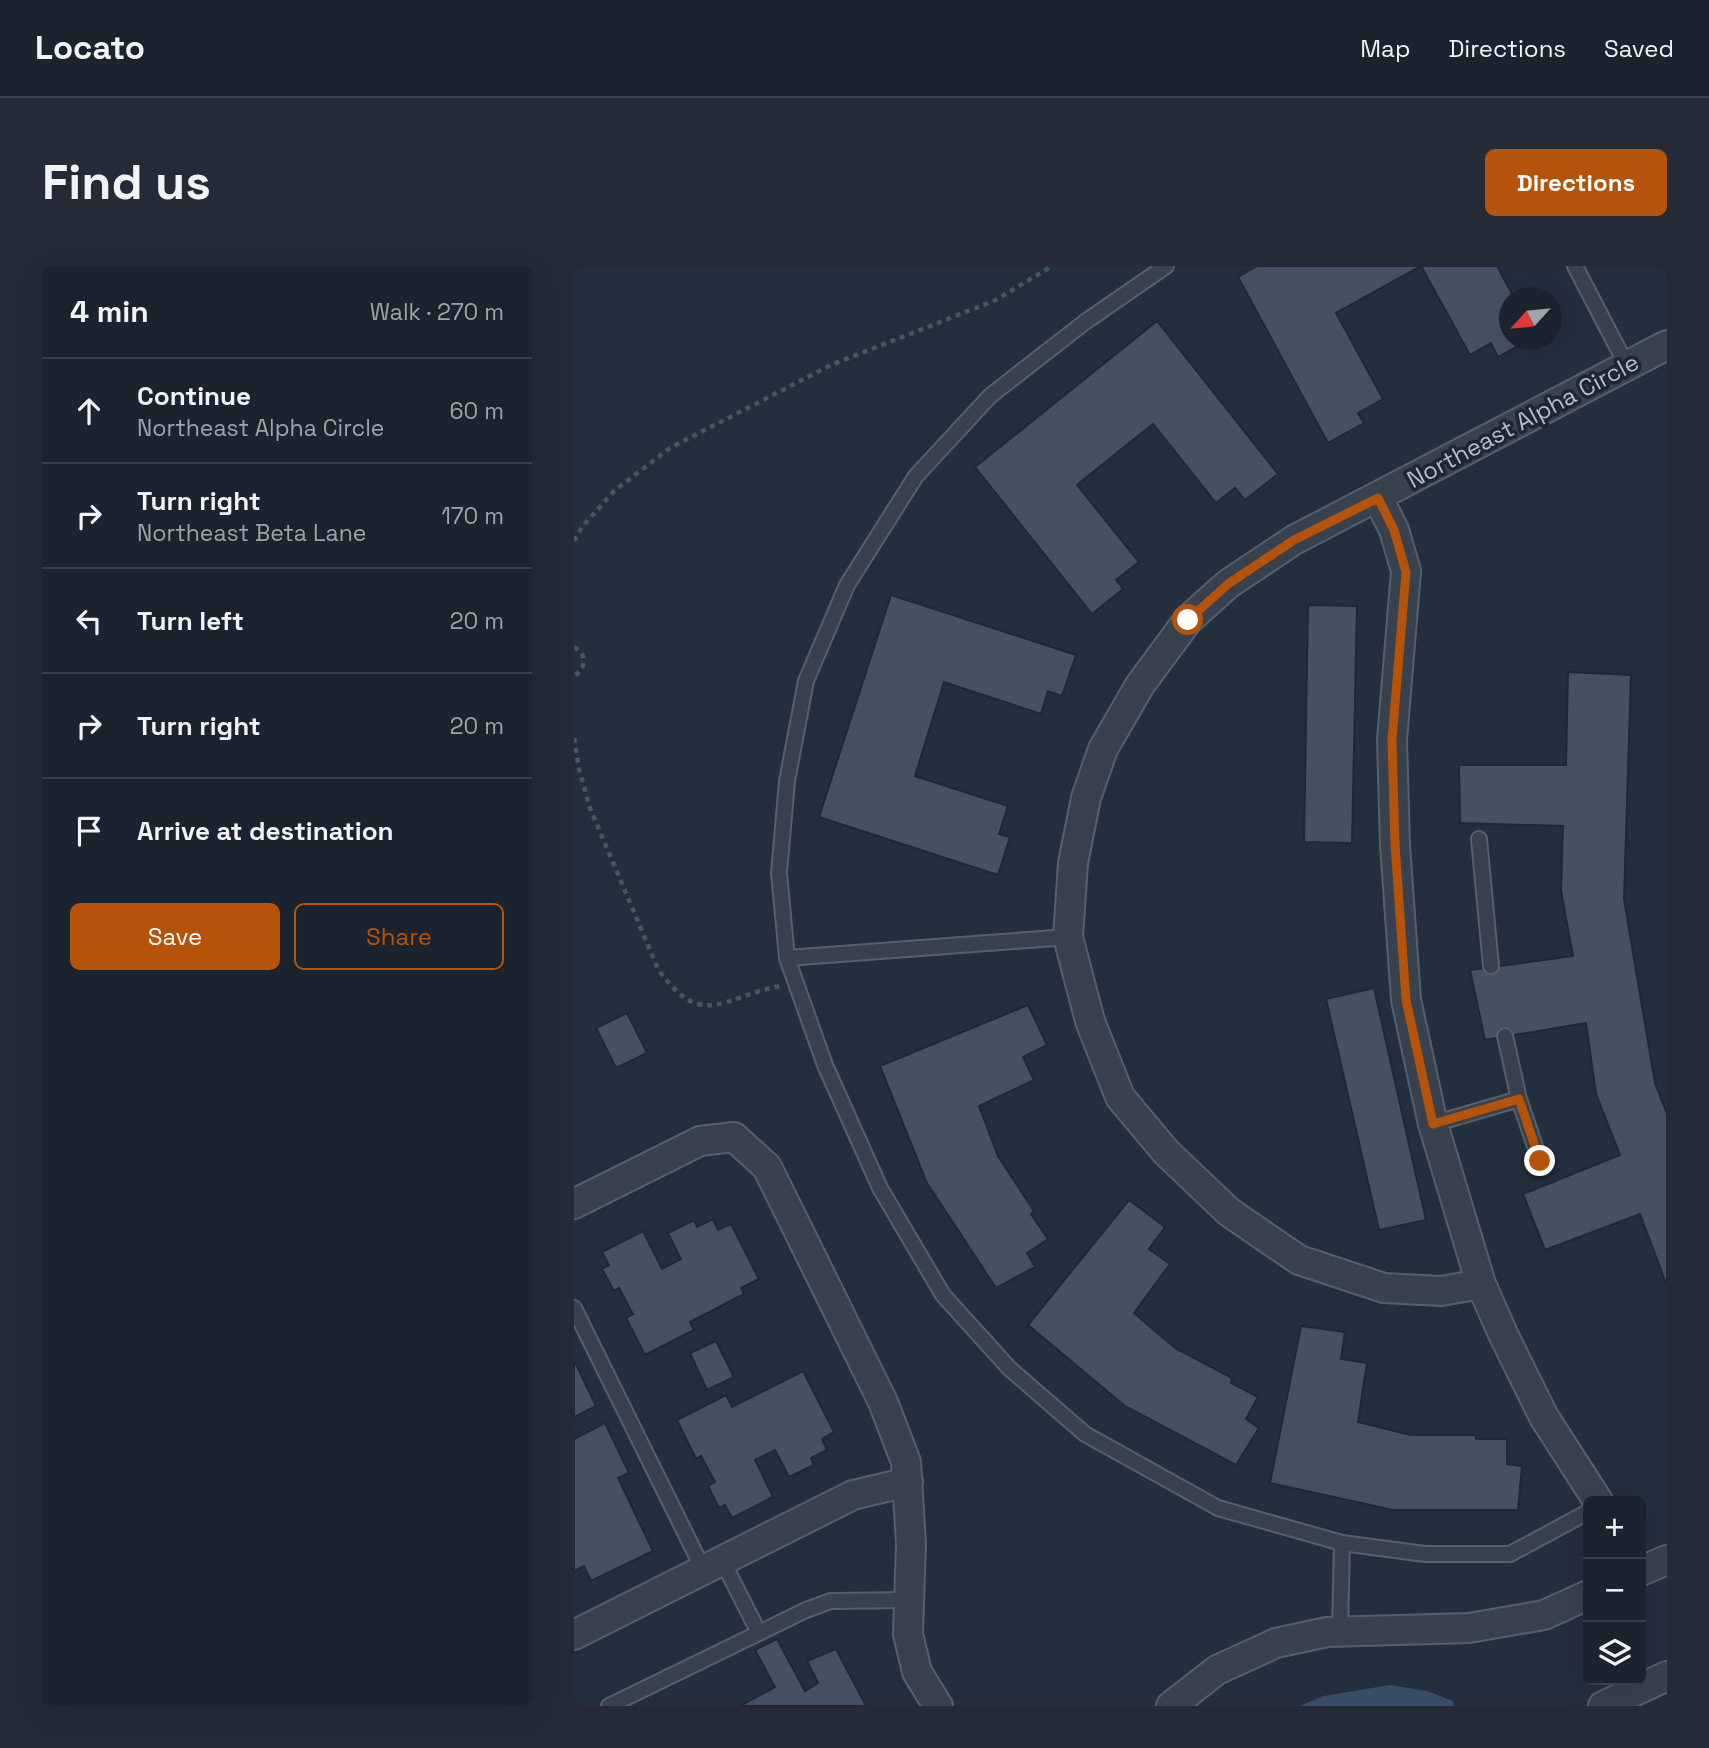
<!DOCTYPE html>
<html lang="en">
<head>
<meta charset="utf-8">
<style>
	body { margin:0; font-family:"Space Grotesk",sans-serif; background:#242b36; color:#f1f3f6 }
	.controls { position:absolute; right:21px; bottom:21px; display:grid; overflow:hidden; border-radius:10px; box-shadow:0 7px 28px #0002 }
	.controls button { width:63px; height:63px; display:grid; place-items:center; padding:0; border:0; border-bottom:2px solid #39404a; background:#1b232e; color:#f1f3f6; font:35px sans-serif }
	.compass { position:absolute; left:925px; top:21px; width:63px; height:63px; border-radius:50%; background:#1b232e; box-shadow:0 7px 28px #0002; rotate:243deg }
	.stop { position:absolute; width:21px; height:21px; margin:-16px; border:5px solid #b45309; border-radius:50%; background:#fff }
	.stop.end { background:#b45309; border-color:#fff; box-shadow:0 2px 7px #0008 }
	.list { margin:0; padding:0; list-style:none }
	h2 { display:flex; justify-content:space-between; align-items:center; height:91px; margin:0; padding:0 28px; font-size:30px }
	h2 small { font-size:23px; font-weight:400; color:#a0a4aa }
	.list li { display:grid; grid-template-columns:46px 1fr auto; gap:21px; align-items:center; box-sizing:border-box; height:105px; padding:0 28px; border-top:2px solid #39404a }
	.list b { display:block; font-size:26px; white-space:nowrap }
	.list p { margin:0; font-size:23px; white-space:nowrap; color:#a0a4aa }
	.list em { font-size:23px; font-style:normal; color:#a0a4aa }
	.actions { display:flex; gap:14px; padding:21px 28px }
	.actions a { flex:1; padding:16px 0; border:2px solid #b45309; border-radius:10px; text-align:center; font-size:24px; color:#b45309 }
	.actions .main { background:#b45309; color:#fff }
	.icon { flex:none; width:38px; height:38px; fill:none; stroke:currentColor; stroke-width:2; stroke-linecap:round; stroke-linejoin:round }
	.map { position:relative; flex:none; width:1093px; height:1440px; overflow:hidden; border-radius:10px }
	header { display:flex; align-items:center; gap:42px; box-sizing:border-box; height:98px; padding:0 35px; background:#1b232e; border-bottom:2px solid #39404a }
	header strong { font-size:33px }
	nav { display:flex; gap:38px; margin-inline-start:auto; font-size:24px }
	.intro { display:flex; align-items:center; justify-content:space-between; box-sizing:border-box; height:168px; padding:0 42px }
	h1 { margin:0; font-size:49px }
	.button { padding:18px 32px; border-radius:10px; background:#b45309; color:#fff; font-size:24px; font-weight:700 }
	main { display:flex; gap:42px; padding:0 42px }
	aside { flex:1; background:#1b232e; border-radius:10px; box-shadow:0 7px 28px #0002 }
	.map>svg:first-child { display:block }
</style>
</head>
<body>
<header>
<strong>Locato</strong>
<nav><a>Map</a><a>Directions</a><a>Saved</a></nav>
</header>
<div class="intro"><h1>Find us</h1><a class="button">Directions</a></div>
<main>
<aside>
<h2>4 min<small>Walk · 270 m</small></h2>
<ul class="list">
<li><svg class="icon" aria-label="ahead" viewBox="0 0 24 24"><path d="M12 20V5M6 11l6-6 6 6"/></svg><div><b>Continue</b><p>Northeast Alpha Circle</p></div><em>60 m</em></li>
<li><svg class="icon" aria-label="right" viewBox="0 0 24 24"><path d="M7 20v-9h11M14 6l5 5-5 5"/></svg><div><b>Turn right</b><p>Northeast Beta Lane</p></div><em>170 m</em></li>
<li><svg class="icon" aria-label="left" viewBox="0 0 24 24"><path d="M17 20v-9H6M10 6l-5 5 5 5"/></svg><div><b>Turn left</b></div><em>20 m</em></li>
<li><svg class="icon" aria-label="right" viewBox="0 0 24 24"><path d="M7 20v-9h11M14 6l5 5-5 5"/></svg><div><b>Turn right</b></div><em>20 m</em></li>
<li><svg class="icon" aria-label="arrive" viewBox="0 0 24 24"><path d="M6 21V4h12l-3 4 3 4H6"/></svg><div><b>Arrive at destination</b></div></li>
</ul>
<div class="actions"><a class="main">Save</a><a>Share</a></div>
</aside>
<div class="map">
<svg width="1093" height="1440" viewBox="0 0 1093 1440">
	<rect width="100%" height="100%" fill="#242f3e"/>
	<path fill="#394c67" d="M816,1419L853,1425L879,1435L880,1440H725L750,1430Z"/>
	<path fill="#455162" stroke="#1f2835" stroke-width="2" d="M683,0H847L762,47L809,133L784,147L790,157L754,177L664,11Z
		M847,0H923L940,32H936V74H955L924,91L917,77L896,89Z
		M583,55L704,208L671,234L661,222L642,237L579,158L503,219L565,296L542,314L549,323L518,348L401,201Z
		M317,329L502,389L488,430L474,425L467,448L370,416L341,510L434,540L425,568L436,571L424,609L245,551Z
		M734,339L783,340L778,577L730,576Z
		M994,406L1057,409L1050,633L1081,817L1093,848V1020L1066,948L971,984L949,928L1046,889L1022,828L1012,757L911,774L896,704L999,690L987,625L989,560L886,557L885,499H992Z
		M800,722L852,954L805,964L752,733Z
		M454,739L473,779L449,791L460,814L405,840L424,890L460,945L457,948L474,973L453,987L461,1001L422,1022L353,917L306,800Z
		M53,747L73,787L42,802L22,762Z
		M555,934L591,961L575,983L596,998L560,1047L601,1082L658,1112L657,1117L684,1131L672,1153L685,1162L662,1199L551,1140L454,1059Z
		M139,953L144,964L157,958L185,1013L167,1022L170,1028L116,1056L120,1064L71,1089L52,1052L59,1048L45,1022L40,1025L28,1003L35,999L28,986L69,965L88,1003L107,993L94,967L120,954L123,961Z
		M727,1060L771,1066L767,1093L793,1097L784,1156L836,1169H901L902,1173H933V1198L948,1200L944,1244H819L696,1217Z
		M142,1075L160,1111L133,1124L116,1087Z
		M0,1094L22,1140L0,1151Z
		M229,1105L260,1166L248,1173L253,1184L237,1192L240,1199L215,1211L201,1184L181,1194L199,1231L158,1252L151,1239L145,1242L134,1220L141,1216L127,1190L122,1193L103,1154L152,1129L158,1141Z
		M31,1157L55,1207L44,1212L79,1285L17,1315L10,1300L0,1305V1173Z
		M203,1373L231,1425L244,1417L233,1395L262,1383L292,1440H166L201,1421L181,1384Z"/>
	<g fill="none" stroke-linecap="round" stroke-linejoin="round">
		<g stroke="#565f6c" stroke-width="18">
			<path id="lane" d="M1001,0L1053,100
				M905,573L917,700
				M494,671L213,692L205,607L213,515L232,415L273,319L342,210L416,130L511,56L592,0
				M213,692L251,799L306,922L369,1029L436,1103L511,1168L644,1242L768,1277L851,1288H936L1014,1246
				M945,833L966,895
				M859,858L945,833L931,770
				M0,1042L130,1305
				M149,1296L185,1367
				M766,1365L768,1277
				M35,1440L232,1344L257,1335L334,1334"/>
		</g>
		<g stroke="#565f6c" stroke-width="32">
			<path id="street" d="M804,232L820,264L832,305L818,474L821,579L832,734L859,858L907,1018L929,1068L970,1151L1024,1235
				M0,938L126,875L160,871L193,901L309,1136L332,1196L337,1278L334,1368L343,1406L364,1440
				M907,1018L867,1025L810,1022L725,994L655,946L592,886L546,831L516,755L494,671L499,597L512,532L529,483L566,419L614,354L654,318L720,274L1093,79
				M1067,1305L1093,1294
				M0,1369L279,1229L334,1216
				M597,1440L643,1404L702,1377L753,1366L895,1362L970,1349L1014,1329
				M1029,1440L1093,1410"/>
		</g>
		<path stroke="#44595c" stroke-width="4.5" stroke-dasharray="5 5" stroke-linecap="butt" d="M0,275L8,261L40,225L96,182L257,99L422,34L478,0
			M0,381C13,388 13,402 0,410
			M0,472L5,503L16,542L84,703C128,765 148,731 206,720"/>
		<use href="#lane" stroke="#38414e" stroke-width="14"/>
		<use href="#street" stroke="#38414e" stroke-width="28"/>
	</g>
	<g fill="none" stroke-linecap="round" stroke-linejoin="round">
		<path stroke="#b45309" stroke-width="9" d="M614,354L654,318L720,274L804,232L820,264L832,306L818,474L821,579L832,734L859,858L945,833L966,895"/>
	</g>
	<g text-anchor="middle" stroke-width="7" stroke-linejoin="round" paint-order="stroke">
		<g font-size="24" fill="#b4bcc9" stroke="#1d2633">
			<text transform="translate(949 155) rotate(-28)" y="8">Northeast Alpha Circle</text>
		</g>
	</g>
</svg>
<div class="controls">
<button>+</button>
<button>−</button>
<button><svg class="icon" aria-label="layers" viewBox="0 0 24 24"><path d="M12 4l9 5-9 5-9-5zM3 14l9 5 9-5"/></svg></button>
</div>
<svg class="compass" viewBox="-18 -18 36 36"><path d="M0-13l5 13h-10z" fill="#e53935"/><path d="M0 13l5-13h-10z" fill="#a0a4aa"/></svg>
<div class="stop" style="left:614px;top:354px"></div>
<div class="stop end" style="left:966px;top:895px"></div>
</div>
</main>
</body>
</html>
